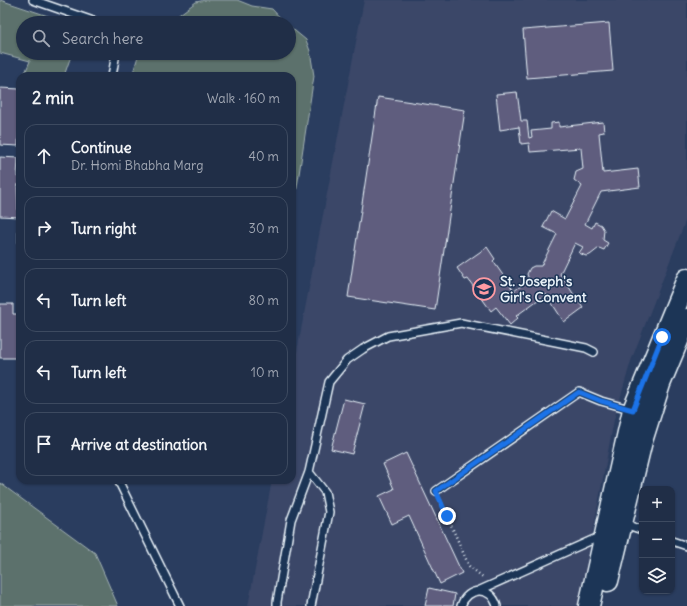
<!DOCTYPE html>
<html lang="en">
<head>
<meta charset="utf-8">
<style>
	body { margin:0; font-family:Delius,sans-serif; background:#2d3a52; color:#f1f3f6 }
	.controls { position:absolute; right:12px; bottom:12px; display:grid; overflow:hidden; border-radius:8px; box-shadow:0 1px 3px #0004 }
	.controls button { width:36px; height:36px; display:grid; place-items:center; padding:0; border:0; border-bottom:1px solid #3d4a60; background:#202e47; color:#f1f3f6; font:20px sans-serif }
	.stop { position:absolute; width:12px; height:12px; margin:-9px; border:3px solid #1a73e8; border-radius:50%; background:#fff }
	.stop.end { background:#1a73e8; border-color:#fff; box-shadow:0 1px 4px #0008 }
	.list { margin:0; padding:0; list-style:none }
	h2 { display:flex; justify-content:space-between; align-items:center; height:52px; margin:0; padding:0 16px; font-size:17px }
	h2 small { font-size:13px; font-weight:400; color:#a2a8b4 }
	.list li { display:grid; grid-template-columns:26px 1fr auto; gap:12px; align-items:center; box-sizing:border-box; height:64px; margin:0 8px 8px; padding:0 8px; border:1px solid #3d4a60; border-radius:12px }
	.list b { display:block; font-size:15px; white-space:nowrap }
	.list p { margin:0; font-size:13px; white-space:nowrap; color:#a2a8b4 }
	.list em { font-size:13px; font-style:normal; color:#a2a8b4 }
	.icon { flex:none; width:22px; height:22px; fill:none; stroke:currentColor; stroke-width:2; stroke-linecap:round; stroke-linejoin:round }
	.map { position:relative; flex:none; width:687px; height:606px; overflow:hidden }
	.search { position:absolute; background:#202e47; box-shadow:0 1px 3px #0004; left:16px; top:16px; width:280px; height:44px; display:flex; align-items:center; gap:10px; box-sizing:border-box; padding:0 14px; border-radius:22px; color:#a2a8b4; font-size:15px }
	.panel { position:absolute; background:#202e47; box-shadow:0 1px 3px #0004; left:16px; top:72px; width:280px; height:412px; border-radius:12px }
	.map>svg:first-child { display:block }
</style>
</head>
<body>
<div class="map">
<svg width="687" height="606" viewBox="0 0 687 606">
	<rect width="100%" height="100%" fill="#2a3d5f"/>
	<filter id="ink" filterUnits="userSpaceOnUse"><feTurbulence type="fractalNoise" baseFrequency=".025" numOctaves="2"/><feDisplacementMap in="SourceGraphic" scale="8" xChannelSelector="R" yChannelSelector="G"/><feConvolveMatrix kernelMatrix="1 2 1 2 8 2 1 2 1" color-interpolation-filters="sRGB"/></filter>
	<g filter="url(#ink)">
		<path fill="#3a4768" d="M364,0H687V217L631,361L614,420L579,606H248L272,480H292V377Z"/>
		<path fill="#5c716c" stroke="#a2b1b2" d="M0,0L69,23H23V53H72L64,76H37L25,73L30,61L0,53Z
			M205,0H237L252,6L272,9L285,23H168L196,2Z
			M289,26L306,40L310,51L314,76L292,220V76H132L139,53H289Z
			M0,483L95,553L118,606H0Z"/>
		<path fill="#5e5d7e" stroke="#e8f1f8" d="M609,23L613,71L527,78L523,30Z
			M0,88L20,89L18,146L0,145Z
			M517,92L521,121H527L529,138L532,137L531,131L551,129V123L559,122V127L603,122L604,132L599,133L603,173L638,169L640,187L601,192L585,224L592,228L595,222L601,225L604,230L603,240L608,243L604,250L599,248L590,255L586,256L579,253L583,247L575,243L560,274L583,308L564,322L546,294L516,316L518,318L510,325L496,307L491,311L468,279L465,280L457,268L487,247L495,259L493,261L514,291L529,280L527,274L530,268L534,266H541L557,234L543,227L551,211L565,219L582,186L574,180L576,172L583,169L581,148L530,152L529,143L521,144L519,127L500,130L496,94Z
			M378,97L465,110L435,310L348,297Z
			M0,157L18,158L17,177H20V185H17L18,217L0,216Z
			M18,230H20V254H18Z
			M0,304H13V314H20V358H0Z
			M344,399L365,404L352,454L331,449Z
			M406,453L462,573L440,584L409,516L392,524L379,496L394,489L383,464Z
			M429,588L455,594L453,606H425Z"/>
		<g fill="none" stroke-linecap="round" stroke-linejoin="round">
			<g stroke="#e8f1f8" stroke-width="10">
				<path id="lane" d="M33,0L99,23
					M112,76L116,53
					M309,472L325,492L329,512L311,606
					M118,480L180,606
					M436,491L579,392L601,401L633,410
					M622,523L642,530
					M672,541L687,546
					M478,591L601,536
					M277,606V602L291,520L309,472L329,382L347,360L363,349L388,336L461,323L586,348L594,352
					M461,606C467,587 491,585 497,606"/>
			</g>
			<g stroke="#e8f1f8" stroke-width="23">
				<path id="secondary" d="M608,581L642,441L660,384L687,319
					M589,606L633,410L687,279"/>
			</g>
			<path stroke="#e8f1f8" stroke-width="2.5" stroke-dasharray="1 3" stroke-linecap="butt" d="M440,500L469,566L484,578"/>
			<use href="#lane" stroke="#1d3557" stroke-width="7"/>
			<use href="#secondary" stroke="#1d3557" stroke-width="20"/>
		</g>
	</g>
	<g fill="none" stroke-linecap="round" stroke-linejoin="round" filter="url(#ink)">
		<path stroke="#1a73e8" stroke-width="5" d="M447,516L436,491L579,392L601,401L633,410L662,337"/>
	</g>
	<defs>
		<g id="school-ring" transform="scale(1.15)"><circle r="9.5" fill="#1d3557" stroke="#ff9aa2" stroke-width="1.5"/><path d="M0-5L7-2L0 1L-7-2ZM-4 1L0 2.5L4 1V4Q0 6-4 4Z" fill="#ff9aa2"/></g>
	</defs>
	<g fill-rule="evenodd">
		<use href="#school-ring" x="484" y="289"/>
	</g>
	<g text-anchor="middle" stroke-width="3" stroke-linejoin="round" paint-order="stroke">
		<g font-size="14" font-weight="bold" fill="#e8f1f8" stroke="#1d3557" text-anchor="start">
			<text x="500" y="286">St. Joseph's<tspan x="500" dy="16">Girl's Convent</tspan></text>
		</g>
	</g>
</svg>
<div class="controls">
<button>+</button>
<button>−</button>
<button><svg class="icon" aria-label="layers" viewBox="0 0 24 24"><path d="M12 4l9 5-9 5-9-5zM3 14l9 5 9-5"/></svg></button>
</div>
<div class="stop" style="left:662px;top:337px"></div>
<div class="stop end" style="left:447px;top:516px"></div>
<div class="search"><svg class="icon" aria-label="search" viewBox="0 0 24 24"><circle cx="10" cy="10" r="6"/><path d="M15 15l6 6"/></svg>Search here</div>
<section class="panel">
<h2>2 min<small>Walk · 160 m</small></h2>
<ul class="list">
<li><svg class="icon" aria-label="ahead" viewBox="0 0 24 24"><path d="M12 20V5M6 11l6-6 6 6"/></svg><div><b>Continue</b><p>Dr. Homi Bhabha Marg</p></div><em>40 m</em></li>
<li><svg class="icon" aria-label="right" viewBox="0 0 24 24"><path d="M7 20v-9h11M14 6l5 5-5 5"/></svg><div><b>Turn right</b></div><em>30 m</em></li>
<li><svg class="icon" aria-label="left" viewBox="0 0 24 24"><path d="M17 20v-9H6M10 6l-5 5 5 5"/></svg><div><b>Turn left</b></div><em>80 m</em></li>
<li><svg class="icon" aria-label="left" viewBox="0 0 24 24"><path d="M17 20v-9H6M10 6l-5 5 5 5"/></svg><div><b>Turn left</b></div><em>10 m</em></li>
<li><svg class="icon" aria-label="arrive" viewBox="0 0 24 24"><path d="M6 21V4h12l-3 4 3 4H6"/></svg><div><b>Arrive at destination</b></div></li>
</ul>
</section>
</div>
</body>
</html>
